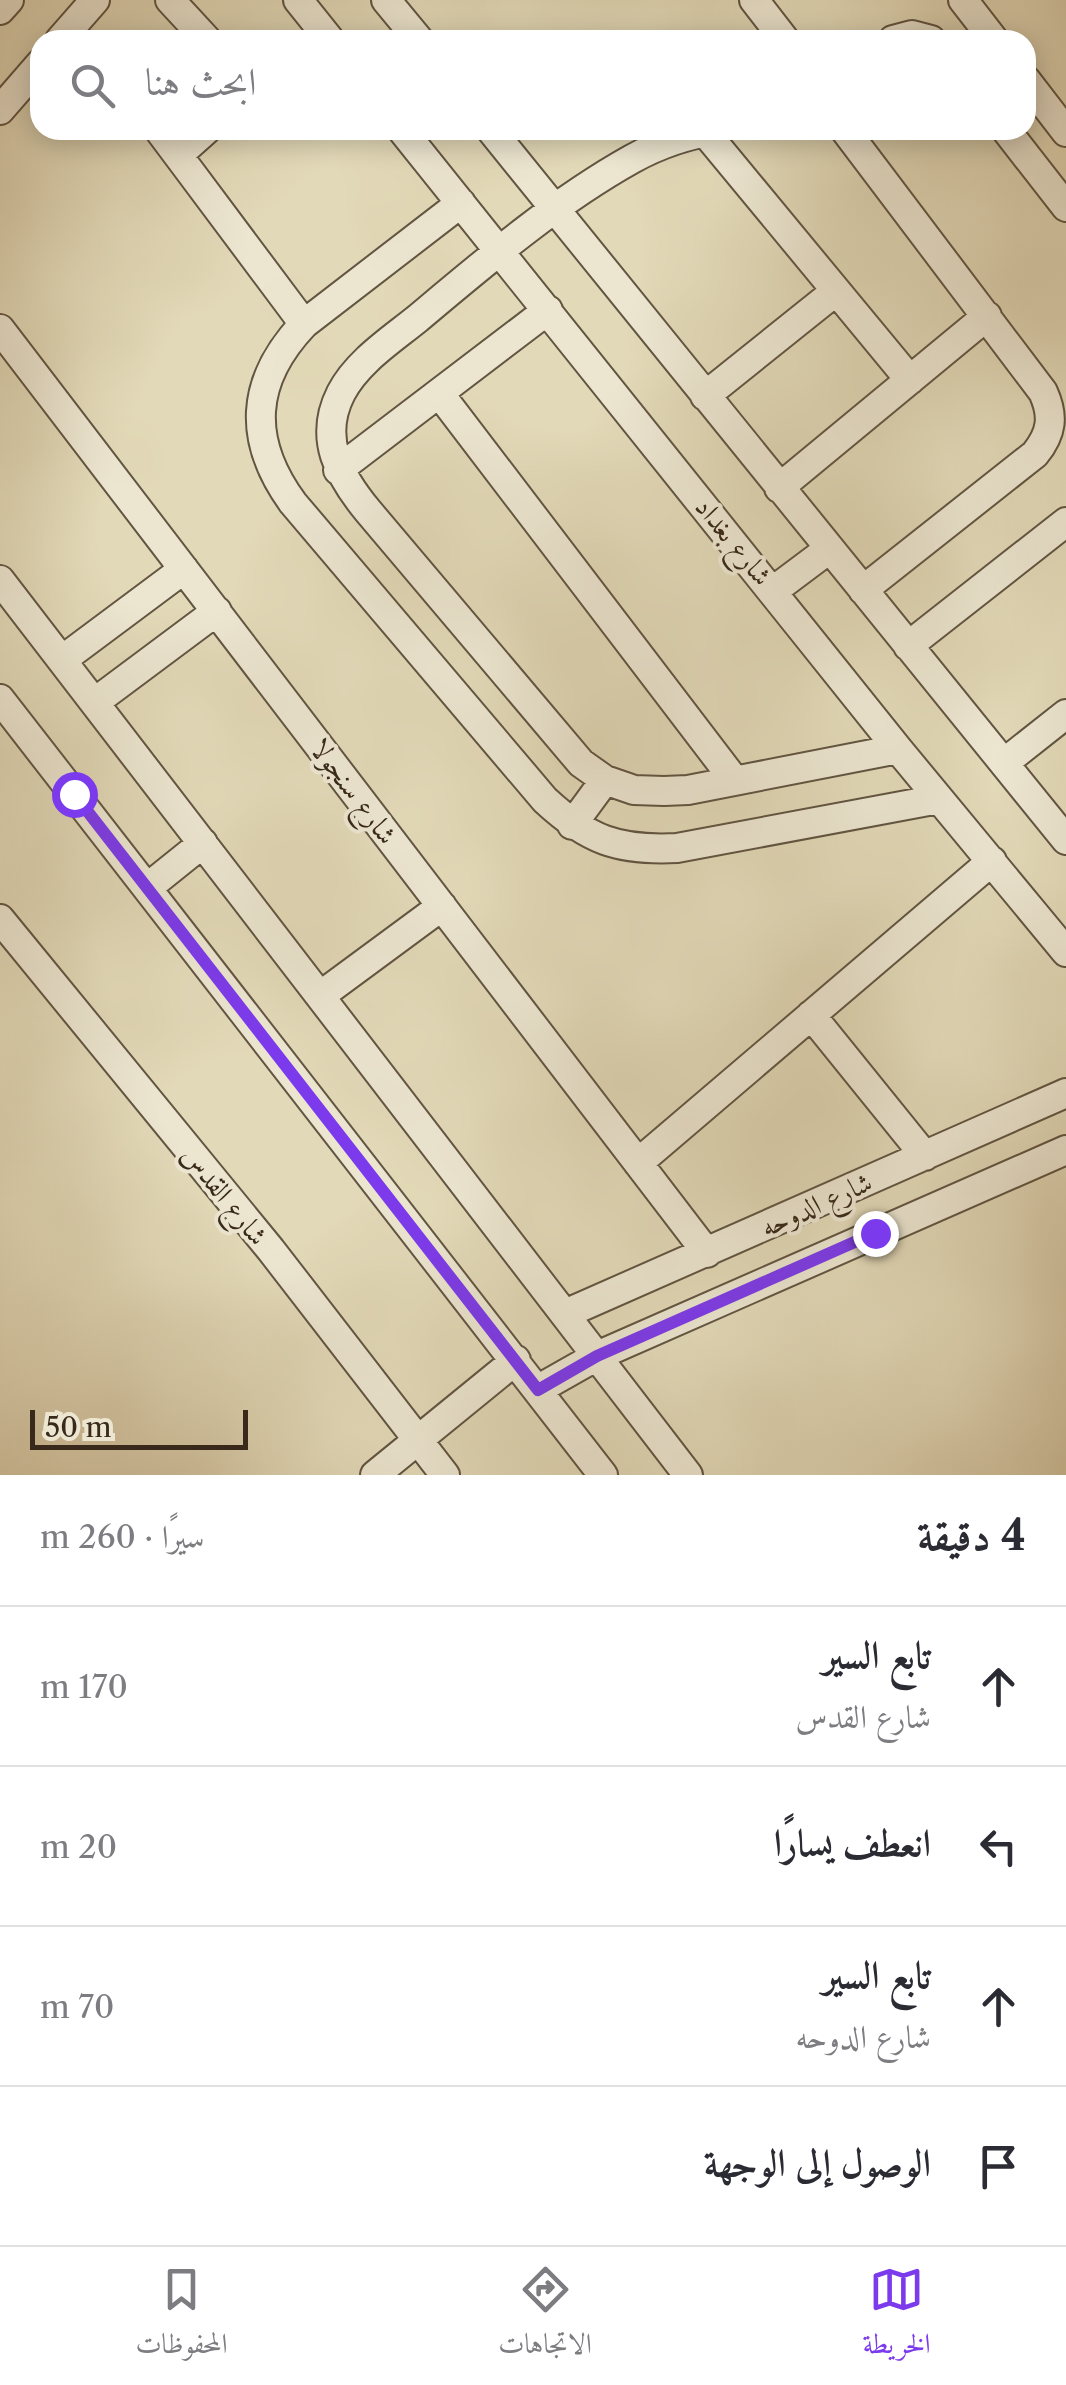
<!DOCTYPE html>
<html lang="ar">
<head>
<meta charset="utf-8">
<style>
	body { margin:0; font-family:"Libre Caslon Text",Amiri,serif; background:#f7f7f7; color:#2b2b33; direction:rtl }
	.scale { position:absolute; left:30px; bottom:25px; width:218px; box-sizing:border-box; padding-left:10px; border:5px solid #38291a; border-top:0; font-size:28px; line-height:35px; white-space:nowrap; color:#38291a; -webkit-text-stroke:8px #ece6d1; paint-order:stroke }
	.stop { position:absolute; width:30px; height:30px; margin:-22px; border:8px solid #7c3aed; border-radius:50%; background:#fff }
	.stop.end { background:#7c3aed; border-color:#fff; box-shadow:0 2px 10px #0008 }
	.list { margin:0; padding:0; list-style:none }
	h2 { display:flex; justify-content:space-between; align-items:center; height:130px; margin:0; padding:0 40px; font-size:42px }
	h2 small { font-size:32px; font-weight:400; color:#7c7c81 }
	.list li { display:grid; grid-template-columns:65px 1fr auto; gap:30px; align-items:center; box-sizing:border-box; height:160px; padding:0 40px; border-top:2px solid #e1e1e2 }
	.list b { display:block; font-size:38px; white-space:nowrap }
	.list p { margin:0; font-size:32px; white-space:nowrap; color:#7c7c81 }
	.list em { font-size:32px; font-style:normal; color:#7c7c81 }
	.icon { flex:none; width:55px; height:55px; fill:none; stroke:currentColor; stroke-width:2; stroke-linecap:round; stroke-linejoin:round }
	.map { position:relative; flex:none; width:1066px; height:1475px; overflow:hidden; direction:ltr }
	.search { position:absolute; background:#fff; box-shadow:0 5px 25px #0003; left:30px; right:30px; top:30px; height:110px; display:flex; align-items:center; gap:25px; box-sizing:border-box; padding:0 35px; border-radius:30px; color:#7c7c81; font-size:38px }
	.sheet { height:770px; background:#fff }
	nav { display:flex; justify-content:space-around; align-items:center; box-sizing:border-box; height:140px; border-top:2px solid #e1e1e2; background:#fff; font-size:28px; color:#7c7c81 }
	nav a { display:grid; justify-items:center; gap:5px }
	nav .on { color:#7c3aed }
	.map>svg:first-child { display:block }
</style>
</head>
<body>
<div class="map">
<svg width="1066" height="1475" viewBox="0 0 1066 1475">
	<rect width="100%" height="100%" fill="#e2d9b8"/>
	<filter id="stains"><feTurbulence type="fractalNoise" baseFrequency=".002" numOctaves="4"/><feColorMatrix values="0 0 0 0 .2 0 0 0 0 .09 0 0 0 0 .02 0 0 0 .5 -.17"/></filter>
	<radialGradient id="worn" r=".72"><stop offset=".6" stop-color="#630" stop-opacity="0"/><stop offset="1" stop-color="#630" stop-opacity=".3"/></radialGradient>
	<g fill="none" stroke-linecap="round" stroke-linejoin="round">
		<g stroke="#625542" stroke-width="32">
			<path id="street" d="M170,0L207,40
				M298,0L330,40
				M386,0L419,40
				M754,0L785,40
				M963,0L994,40
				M0,10L9,0
				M60,40L95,0
				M893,40L912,35L931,40
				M1026,80L1066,132
				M0,110L40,64
				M159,130L304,324
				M402,130L898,749L1066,952
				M491,130L1066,840
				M719,130C689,134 659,144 632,159C555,202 485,262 417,319C391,340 357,362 341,393C318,438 339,476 368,511L581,763L605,780L634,790L664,791L688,790L898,749
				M845,130L1043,392C1054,416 1052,433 1035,454L863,590
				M1006,130L1066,207
				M705,132L910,380
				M178,155L206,130
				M461,203L304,324C250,381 247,440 293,503L545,800C588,840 618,851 677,848L939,799
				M0,329L707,1253
				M439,393L735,781
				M705,396L836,291
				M338,470L548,310
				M779,488L987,316
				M0,580L688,1475
				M773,591L829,549
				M908,646L1066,522
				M62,660L184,569
				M0,699L603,1475
				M95,702L217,611
				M1004,763L1066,714
				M572,825L605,780
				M147,888L203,843
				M0,919L271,1250L445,1475
				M320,996L442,906
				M811,1015L925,1156
				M638,1163L992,861
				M565,1314L1066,1093
				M537,1390L597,1356L1066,1150
				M375,1475L516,1360"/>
		</g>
		<use href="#street" stroke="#ece6d1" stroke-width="28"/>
	</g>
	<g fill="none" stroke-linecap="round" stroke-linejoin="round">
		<path stroke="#7c3aed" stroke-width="12" d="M74,794L538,1390L597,1356L875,1233"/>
	</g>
	<g text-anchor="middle" stroke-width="8" stroke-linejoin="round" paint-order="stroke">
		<g font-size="28" fill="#38291a" stroke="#ece6d1">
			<text transform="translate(734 541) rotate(51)" y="10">شارع بغداد</text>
			<text transform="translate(354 791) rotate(53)" y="10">شارع سنجولا</text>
			<text transform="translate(225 1195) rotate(51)" y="10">شارع القدس</text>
			<text transform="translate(816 1204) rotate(-24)" y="10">شارع الدوحه</text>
		</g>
	</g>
	<rect width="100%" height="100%" filter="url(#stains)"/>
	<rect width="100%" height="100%" fill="url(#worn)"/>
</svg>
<div class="scale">50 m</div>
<div class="stop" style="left:74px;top:794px"></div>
<div class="stop end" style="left:875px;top:1233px"></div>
<div class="search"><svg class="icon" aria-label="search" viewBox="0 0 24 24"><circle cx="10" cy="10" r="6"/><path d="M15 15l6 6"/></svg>ابحث هنا</div>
</div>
<section class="sheet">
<h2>4 دقيقة<small>سيرًا · 260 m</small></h2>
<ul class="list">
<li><svg class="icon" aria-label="ahead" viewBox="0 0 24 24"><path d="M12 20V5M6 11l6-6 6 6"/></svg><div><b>تابع السير</b><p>شارع القدس</p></div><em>170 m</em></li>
<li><svg class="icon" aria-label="left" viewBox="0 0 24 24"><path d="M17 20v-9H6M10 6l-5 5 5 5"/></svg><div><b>انعطف يسارًا</b></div><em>20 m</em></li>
<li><svg class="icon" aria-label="ahead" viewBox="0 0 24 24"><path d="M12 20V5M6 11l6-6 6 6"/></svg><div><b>تابع السير</b><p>شارع الدوحه</p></div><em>70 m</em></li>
<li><svg class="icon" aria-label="arrive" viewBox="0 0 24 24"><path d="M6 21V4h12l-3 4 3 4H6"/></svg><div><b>الوصول إلى الوجهة</b></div></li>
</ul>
</section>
<nav>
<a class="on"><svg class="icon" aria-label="map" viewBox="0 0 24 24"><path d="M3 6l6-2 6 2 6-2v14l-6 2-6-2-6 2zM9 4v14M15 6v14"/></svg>الخريطة</a>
<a><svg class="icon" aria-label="directions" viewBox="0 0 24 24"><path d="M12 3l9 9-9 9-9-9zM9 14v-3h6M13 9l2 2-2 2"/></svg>الاتجاهات</a>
<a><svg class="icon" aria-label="saved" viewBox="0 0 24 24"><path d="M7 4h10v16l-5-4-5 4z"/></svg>المحفوظات</a>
</nav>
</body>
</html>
